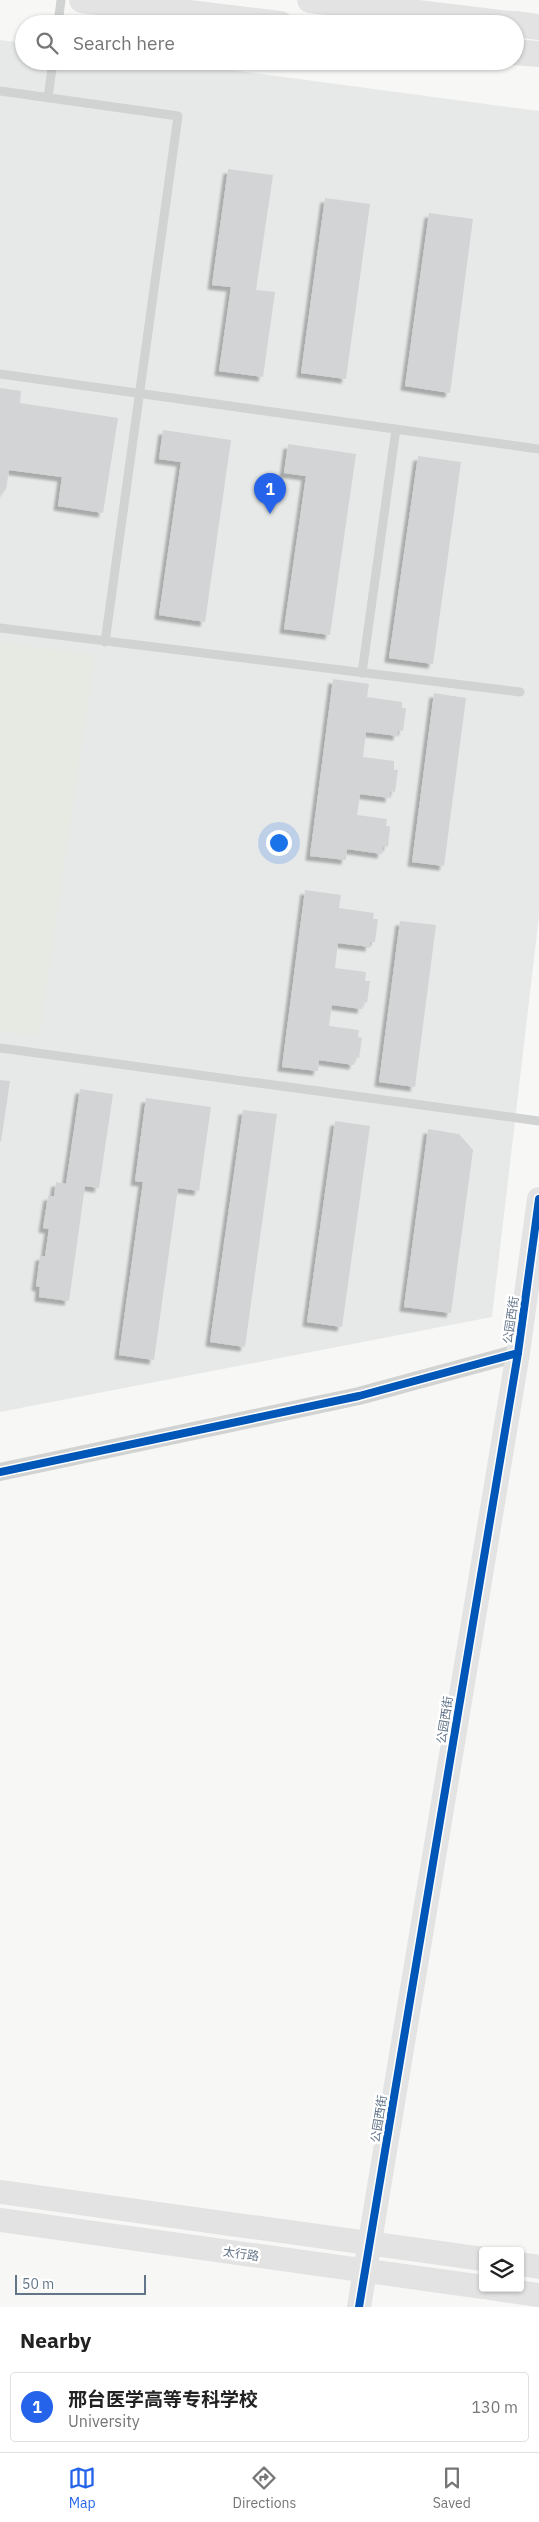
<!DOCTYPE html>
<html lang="en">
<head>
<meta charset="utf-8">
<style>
	body { margin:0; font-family:"IBM Plex Sans","Noto Sans SC",sans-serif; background:#f2f2f2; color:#222 }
	.controls { position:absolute; right:15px; bottom:15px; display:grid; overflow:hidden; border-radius:5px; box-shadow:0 1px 4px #0004 }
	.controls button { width:45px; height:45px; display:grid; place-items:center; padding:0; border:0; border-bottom:1px solid #e0e0e0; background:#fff; color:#222; font:25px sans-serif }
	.scale { position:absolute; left:15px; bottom:12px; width:131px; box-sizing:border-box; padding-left:5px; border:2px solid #637589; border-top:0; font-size:14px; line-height:18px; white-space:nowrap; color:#637589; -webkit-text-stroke:4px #fff; paint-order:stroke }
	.you { position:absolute; left:278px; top:842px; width:18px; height:18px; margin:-12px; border:4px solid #fff; border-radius:50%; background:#1a73e8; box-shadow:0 0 0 8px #1a73e833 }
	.badge { display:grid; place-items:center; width:32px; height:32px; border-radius:50%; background:#2563eb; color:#fff; font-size:16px; font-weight:700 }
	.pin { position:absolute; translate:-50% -41px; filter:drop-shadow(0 1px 2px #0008) }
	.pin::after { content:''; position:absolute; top:26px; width:18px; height:15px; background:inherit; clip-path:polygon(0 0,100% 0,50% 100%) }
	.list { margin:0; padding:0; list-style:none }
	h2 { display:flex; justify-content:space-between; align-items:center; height:65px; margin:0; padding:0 20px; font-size:21px }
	h2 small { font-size:16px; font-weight:400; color:#767676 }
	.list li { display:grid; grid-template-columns:32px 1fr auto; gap:15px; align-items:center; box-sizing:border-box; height:70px; margin:0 10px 10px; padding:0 10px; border:1px solid #e0e0e0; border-radius:5px }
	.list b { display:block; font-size:19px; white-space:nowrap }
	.list p { margin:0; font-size:16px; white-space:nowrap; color:#767676 }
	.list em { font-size:16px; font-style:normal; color:#767676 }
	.icon { flex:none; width:28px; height:28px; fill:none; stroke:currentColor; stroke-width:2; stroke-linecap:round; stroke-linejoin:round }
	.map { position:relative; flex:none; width:539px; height:2307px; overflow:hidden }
	.search { position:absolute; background:#fff; box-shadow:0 1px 4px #0004; left:15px; right:15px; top:15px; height:55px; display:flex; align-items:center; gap:12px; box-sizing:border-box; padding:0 18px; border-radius:28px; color:#767676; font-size:19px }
	.sheet { height:145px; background:#fff }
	nav { display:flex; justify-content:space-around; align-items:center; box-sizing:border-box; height:70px; border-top:1px solid #e0e0e0; background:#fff; font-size:14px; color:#767676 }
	nav a { display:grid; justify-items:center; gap:2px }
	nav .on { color:#2563eb }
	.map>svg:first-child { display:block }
</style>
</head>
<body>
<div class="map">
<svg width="539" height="2307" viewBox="0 0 539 2307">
	<defs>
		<filter id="shadow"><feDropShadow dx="-4.5" dy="4.5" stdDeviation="1" flood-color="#0004"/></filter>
	</defs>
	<rect width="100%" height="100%" fill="#f7f7f5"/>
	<path fill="#e7e8e8" d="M0,40L24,43V61H163L539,111V916L492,1317L0,1412Z"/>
	<path fill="#e6eae3" d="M0,642L95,655L39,1037L0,1031Z"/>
	<path fill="#d3d4d5" filter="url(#shadow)" d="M228,169L273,175L256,290L275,292L263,377L219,371L231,287L212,285Z
		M325,198L370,204L346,379L301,373Z
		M429,213L473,219L450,393L405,386Z
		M0,388L21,391L20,403L118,418L103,513L58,506L62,477L9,470L6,489L0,496Z
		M163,430L231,440L205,622L159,615L181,462L159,459Z
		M288,444L356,454L330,635L284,629L306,476L284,473Z
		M418,456L461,462L433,664L389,658Z
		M333,679L369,684L367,697L402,702V708H406L403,731L398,730V736L366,732L363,757L394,761V770H398L395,792L390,791V798L360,794L357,815L387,819L386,826H390L388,847L383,846L382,854L347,849L346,860L310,856Z
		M434,693L466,698L444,866L412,862Z
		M305,890L341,895L339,908L374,913L373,919H378L375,942H370V947L338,943L335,968L366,972L365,981H370L367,1003L363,1002L362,1009L332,1005L329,1026L359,1030L358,1037L362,1038L359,1058L355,1057L354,1065L319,1060L318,1071L282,1067Z
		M400,921L436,925L415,1087L379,1082Z
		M0,1080L10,1081L1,1142L0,1141Z
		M80,1089L113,1094L99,1188L85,1186L69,1301L39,1297L40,1287L36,1286L40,1256H45L49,1229L43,1228L48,1196H54L56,1182L66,1184Z
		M146,1098L211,1107L199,1191L178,1188L154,1360L119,1355L143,1182L135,1181Z
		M243,1110L277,1114L245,1347L210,1342Z
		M335,1121L370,1126L342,1327L307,1322Z
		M428,1129L459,1134L473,1150L451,1313L404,1307Z"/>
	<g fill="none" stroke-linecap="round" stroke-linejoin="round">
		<path stroke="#d1d2d2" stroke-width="9" d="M58,24L61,0
			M0,91L178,116L105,642
			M48,98L53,61
			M0,374L539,449
			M0,628L520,692
			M362,673L396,429
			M0,1048L539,1121"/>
		<path stroke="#d1d2d2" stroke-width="18" d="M0,1472L359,1396L518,1353"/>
		<path stroke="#e3e3e3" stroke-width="24" d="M0,2192L483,2259
			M0,2220L483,2287
			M520,2264L539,2267
			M490,2288L539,2295
			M359,2307L518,1353L539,1199"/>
		<path stroke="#e3e3e3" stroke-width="26" d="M82,0L280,24
			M310,0L510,24
			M515,24L539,27
			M515,52L539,54"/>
		<g stroke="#fff" stroke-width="11">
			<path id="cycleway" d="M0,1472L359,1396L518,1353
				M359,2307L518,1353L539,1199"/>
		</g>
		<use href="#cycleway" stroke="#0057b8" stroke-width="8"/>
	</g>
	<g text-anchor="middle" stroke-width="5" stroke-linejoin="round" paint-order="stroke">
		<g font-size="12" fill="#637589" stroke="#fff">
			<text transform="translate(511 1320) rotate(-82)" y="4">公园西街</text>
			<text transform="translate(445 1720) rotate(-81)" y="4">公园西街</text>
			<text transform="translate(379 2119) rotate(-81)" y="4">公园西街</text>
			<text transform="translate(241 2254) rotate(8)" y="4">太行路</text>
		</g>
	</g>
</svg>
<div class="controls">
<button><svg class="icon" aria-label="layers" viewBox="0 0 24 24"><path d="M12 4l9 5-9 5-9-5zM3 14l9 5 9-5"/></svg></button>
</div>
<div class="scale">50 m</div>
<div class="you"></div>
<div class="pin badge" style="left:270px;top:514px">1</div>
<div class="search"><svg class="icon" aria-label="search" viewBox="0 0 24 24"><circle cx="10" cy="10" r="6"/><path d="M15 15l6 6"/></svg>Search here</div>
</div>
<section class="sheet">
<h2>Nearby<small></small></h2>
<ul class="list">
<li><span class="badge">1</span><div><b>邢台医学高等专科学校</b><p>University</p></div><em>130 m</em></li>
</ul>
</section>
<nav>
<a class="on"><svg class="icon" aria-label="map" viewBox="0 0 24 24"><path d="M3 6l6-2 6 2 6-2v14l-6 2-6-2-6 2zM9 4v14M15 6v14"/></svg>Map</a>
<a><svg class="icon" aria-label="directions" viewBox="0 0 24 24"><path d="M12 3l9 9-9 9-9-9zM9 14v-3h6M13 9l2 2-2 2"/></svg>Directions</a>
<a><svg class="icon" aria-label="saved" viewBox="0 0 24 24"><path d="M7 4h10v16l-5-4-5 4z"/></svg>Saved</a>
</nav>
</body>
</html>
